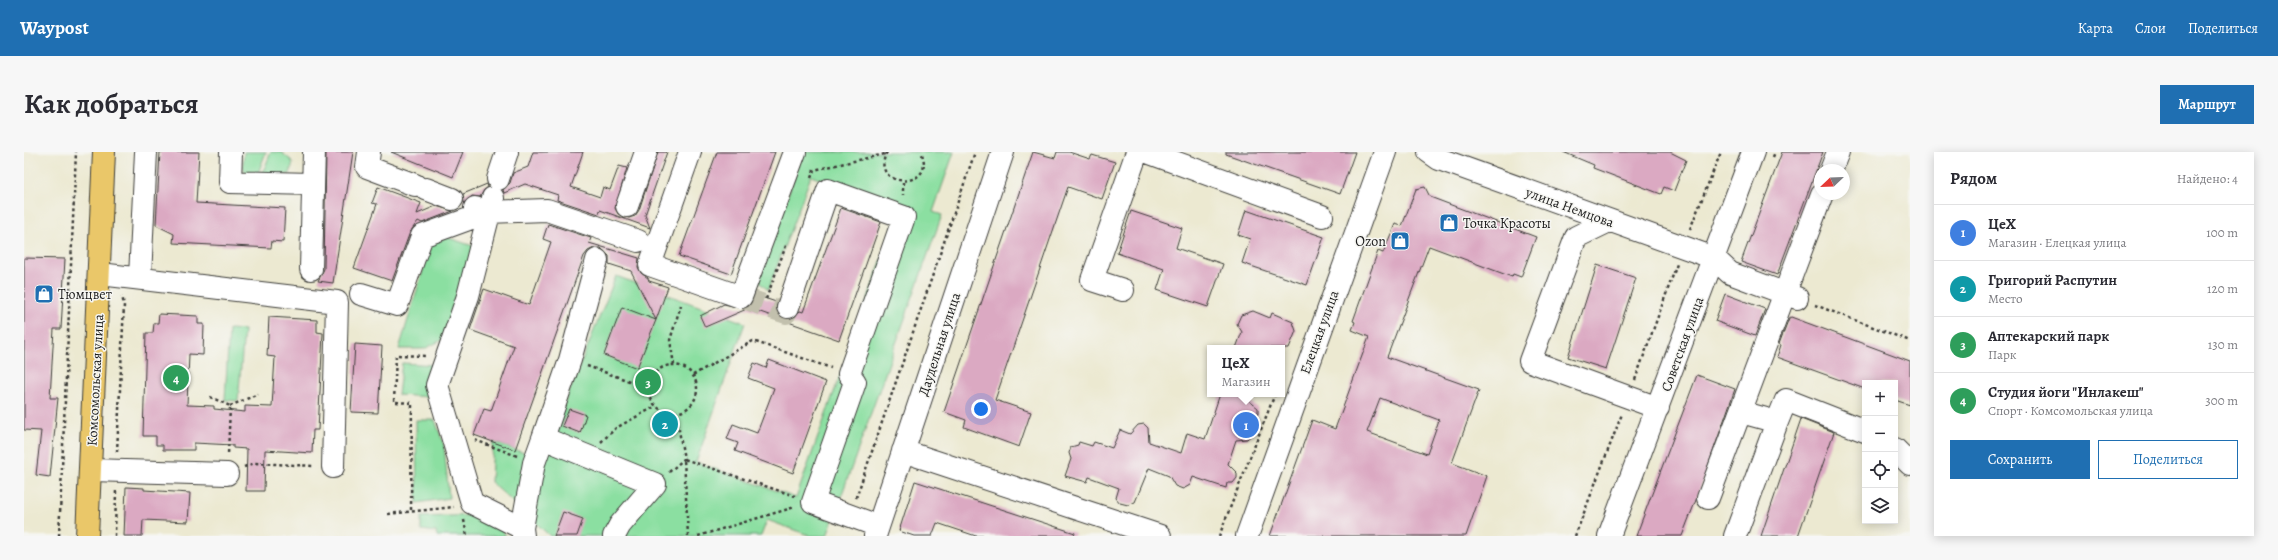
<!DOCTYPE html>
<html lang="ru">
<head>
<meta charset="utf-8">
<style>
	body { margin:0; font-family:Alegreya,serif; background:#f7f7f7; color:#2b2b33 }
	.controls { position:absolute; right:12px; bottom:12px; display:grid; overflow:hidden; border-radius:0px; box-shadow:0 2px 10px #0003 }
	.controls button { width:36px; height:36px; display:grid; place-items:center; padding:0; border:0; border-bottom:1px solid #e1e1e2; background:#fff; color:#2b2b33; font:20px sans-serif }
	.compass { position:absolute; left:1790px; top:12px; width:36px; height:36px; border-radius:50%; background:#fff; box-shadow:0 2px 10px #0003; rotate:247deg }
	.you { position:absolute; left:957px; top:257px; width:14px; height:14px; margin:-10px; border:3px solid #fff; border-radius:50%; background:#1a73e8; box-shadow:0 0 0 6px #1a73e833 }
	.badge { display:grid; place-items:center; width:26px; height:26px; border-radius:50%; background:#1f6fb2; color:#fff; font-size:13px; font-weight:700 }
	.pin { position:absolute; translate:-50% -50%; border:2px solid #fff; box-shadow:0 1px 4px #0006 }
	.popup { position:absolute; left:1183px; top:193px; width:78px; height:52px; box-sizing:border-box; display:grid; place-content:center; border-radius:0px; background:#fff; filter:drop-shadow(0 1px 3px #0005); font-size:13px; white-space:nowrap; color:#7c7c81 }
	.popup b { font-size:15px; color:#2b2b33 }
	.popup::after { content:''; position:absolute; left:50%; top:100%; margin-left:-8px; border:8px solid transparent; border-top-color:#fff }
	.list { margin:0; padding:0; list-style:none }
	h2 { display:flex; justify-content:space-between; align-items:center; height:52px; margin:0; padding:0 16px; font-size:17px }
	h2 small { font-size:13px; font-weight:400; color:#7c7c81 }
	.list li { display:grid; grid-template-columns:26px 1fr auto; gap:12px; align-items:center; box-sizing:border-box; height:56px; padding:0 16px; border-top:1px solid #e1e1e2 }
	.list b { display:block; font-size:15px; white-space:nowrap }
	.list p { margin:0; font-size:13px; white-space:nowrap; color:#7c7c81 }
	.list em { font-size:13px; font-style:normal; color:#7c7c81 }
	.actions { display:flex; gap:8px; padding:12px 16px }
	.actions a { flex:1; padding:9px 0; border:1px solid #1f6fb2; border-radius:0px; text-align:center; font-size:14px; color:#1f6fb2 }
	.actions .main { background:#1f6fb2; color:#fff }
	.icon { flex:none; width:22px; height:22px; fill:none; stroke:currentColor; stroke-width:2; stroke-linecap:round; stroke-linejoin:round }
	.map { position:relative; flex:none; width:1886px; height:384px; overflow:hidden; border-radius:0px }
	header { display:flex; align-items:center; gap:24px; box-sizing:border-box; height:56px; padding:0 20px; background:#1f6fb2; color:#fff }
	header strong { font-size:19px }
	nav { display:flex; gap:22px; margin-inline-start:auto; font-size:14px }
	.intro { display:flex; align-items:center; justify-content:space-between; box-sizing:border-box; height:96px; padding:0 24px }
	h1 { margin:0; font-size:28px }
	.button { padding:10px 18px; border-radius:0px; background:#1f6fb2; color:#fff; font-size:14px; font-weight:700 }
	main { display:flex; gap:24px; padding:0 24px }
	aside { flex:1; background:#fff; border-radius:0px; box-shadow:0 2px 10px #0003 }
	.map>svg:first-child { display:block }
</style>
</head>
<body>
<header>
<strong>Waypost</strong>
<nav><a>Карта</a><a>Слои</a><a>Поделиться</a></nav>
</header>
<div class="intro"><h1>Как добраться</h1><a class="button">Маршрут</a></div>
<main>
<div class="map">
<svg width="1886" height="384" viewBox="0 0 1886 384">
	<rect width="100%" height="100%" fill="#f6f6f2"/>
	<filter id="ink" filterUnits="userSpaceOnUse"><feTurbulence type="fractalNoise" baseFrequency=".025" numOctaves="2"/><feDisplacementMap in="SourceGraphic" scale="8" xChannelSelector="R" yChannelSelector="G"/><feConvolveMatrix kernelMatrix="1 2 1 2 8 2 1 2 1" color-interpolation-filters="sRGB"/></filter>
	<filter id="wash" filterUnits="userSpaceOnUse"><feTurbulence type="fractalNoise" baseFrequency=".012" numOctaves="4" result="noise"/><feDisplacementMap in="SourceGraphic" scale="16" xChannelSelector="R" yChannelSelector="G"/><feGaussianBlur stdDeviation="0.9" result="paint"/><feColorMatrix in="noise" values="0 0 0 0 0 0 0 0 0 0 0 0 0 0 0 0 0 1.4 0 .05"/><feComposite in="paint" operator="in"/></filter>
	<g filter="url(#wash)">
		<rect width="100%" height="100%" fill="#ece9d1"/>
		<path fill="#8bdfa1" stroke="#547e5e" d="M220,0H242L233,24L221,21L219,13Z
			M247,0H257L269,10L266,22L237,25Z
			M779,0H930L909,60L918,63L803,384H787L743,368L737,384H526L467,330L469,290L518,307L592,124L721,171L672,310L772,346L876,56L787,24L744,138L735,130L736,123Z
			M422,85L452,95L418,188L400,197H375L407,92Z
			M205,177L220,178L214,249L201,248Z
			M378,211L413,213L406,245L374,243Z
			M392,268H411L420,293L425,346L393,351Z
			M457,363L474,372L482,384H413L412,380L397,378V365Z"/>
		<g id="blocks">
			<path fill="#dba9c2" fill-rule="evenodd" d="M136,0H175L172,51L261,56L259,90L248,89L247,96L149,91L150,82L132,73Z
				M302,0H329L309,131L294,129L300,117Z
				M367,0H439L429,25Z
				M509,0H559L547,35L576,45L579,35L586,38L595,14L603,16L591,56L594,62L605,66L611,64L615,58L634,0H643L621,63L626,76L576,58L575,62L533,48L534,43L501,32L480,41L479,38L486,31L489,21L504,15Z
				M693,0H751L707,122L655,104Z
				M1009,0L1031,6L1033,0H1045L1066,7L1068,3L1091,10L1078,47L1044,35L971,248L1007,260L995,295L940,275L942,268L920,260Z
				M1202,0H1331L1316,42L1202,2Z
				M1539,0H1646L1662,8L1650,39L1640,35L1637,42L1569,16L1570,13Z
				M1758,0H1799L1753,123L1717,110Z
				M463,32L464,35L460,38L456,45L448,44L440,51L439,42Z
				M354,35L397,51L393,62L412,54L429,59L398,71L394,69L386,80L368,129L330,116L353,52L348,51Z
				M1401,35L1406,45L1512,85L1497,125L1489,122L1488,125L1405,94L1363,205L1455,238L1428,311L1463,324L1442,384H1246L1288,268L1311,277L1345,185L1328,178L1331,170L1329,169L1354,99L1359,101L1371,72L1378,74L1392,37ZM1356,246L1415,268L1403,302L1343,280Z
				M817,56L857,70L815,188L725,156L681,175L676,164L700,152L720,157L725,154L731,143L752,150V158L760,167H767L776,159L779,160Z
				M1222,58L1300,85L1283,133L1218,111L1226,87L1214,83Z
				M1107,59L1158,76L1152,96L1199,112L1184,155L1133,138L1140,117L1093,101Z
				M524,72L567,86L565,91L615,106L614,115L617,121L624,126L625,129L644,135L632,168L607,119L585,112V104L577,96H570L564,99L560,104L491,298L450,283L460,257L467,259L490,194L446,178L460,137L505,153L527,90L519,87Z
				M0,106L41,107L37,177H30L26,246H34L26,325L12,323L17,279L0,278Z
				M1573,113L1612,126L1582,217L1544,205Z
				M1701,142L1741,157L1731,184L1691,169Z
				M598,155L632,168L613,216L580,203Z
				M1229,159L1246,166L1248,161L1269,170L1272,179L1265,196H1212L1218,180L1213,172L1217,163Z
				M135,162L174,164V172H180L179,203L165,202L163,253L190,254V257L221,260V254L248,255L251,205L243,204L245,165L293,168V180L299,181L294,278H289L288,301L241,298L240,339H222L223,297L209,296V293L170,291V298H139V293H132V284H119L122,181H129L130,171H134Z
				M1767,165L1886,209V253L1871,248V231H1841V237L1753,205L1757,193L1755,192L1765,166Z
				M331,192L358,194L354,261L327,260Z
				M745,208L802,230L769,321L711,299L714,291L703,287L709,272L733,281L750,236L724,226L730,211L742,216Z
				M1673,223L1711,237L1672,348L1658,384H1612Z
				M1196,242H1226L1224,248L1234,256V262L1226,271L1227,283L1223,287L1212,288L1204,312L1213,321V326L1209,331H1203L1202,336L1169,325L1166,333L1159,337L1151,334L1145,324L1125,316L1111,350L1104,353L1096,351L1092,346L1095,336L1065,325L1063,330L1041,324L1047,307L1045,301L1047,295L1054,293L1055,290L1068,294L1070,290L1088,296L1096,278L1106,282L1114,273L1120,272L1124,276L1125,290L1157,301L1163,281L1181,287Z
				M545,257L562,263L556,281L538,274Z
				M1777,267L1810,280L1774,384H1737Z
				M891,329L1051,381L1050,384H952L913,371L908,384H890L875,379Z
				M102,335L120,336V338L166,341L164,370L119,368L118,384H100Z
				M539,360L559,367L553,384H530Z"/>
		</g>
	</g>
	<g filter="url(#ink)">
		<use href="#blocks" fill-opacity="0" stroke="#3b3b37" stroke-width="1"/>
		<g fill="none" stroke-linecap="round" stroke-linejoin="round">
			<path stroke="#c2c0ad" stroke-width="22" stroke-dasharray="22 11" stroke-linecap="butt" d="M717,145L762,161L764,155"/>
			<g stroke="#3b3b37" stroke-width="24">
				<path id="minor" d="M207,0L206,30L289,32
					M345,0L343,15L391,33
					M666,0L626,113L717,145L771,0
					M1123,0L1298,64
					M1405,0L1415,7L1690,106L1706,121L1773,146
					M1807,18L1814,0
					M474,27L483,0
					M402,37L428,47
					M469,46L444,144L413,233L448,351L498,376L499,384
					M603,54L622,0
					M451,56L464,60L523,58L614,89
					M1585,69L1552,85L1506,209L1634,256
					M573,108L546,208L519,286L631,332L596,373L590,384
					M287,117L290,0
					M76,122L313,150L309,315
					M116,125L122,0
					M1099,138L1068,128L1113,0
					M337,142L373,153L398,84L464,60
					M764,155L804,38L880,65L825,222L831,230L789,350L854,374
					M1717,260L1753,270L1762,248L1841,279
					M1871,297L1886,312
					M879,299L1136,384
					M67,318L203,322
					M1684,346L1798,42
					M498,376L510,311L519,286
					M851,384L979,0
					M1223,384L1361,0
					M1585,384L1729,0
					M1711,384L1753,270"/>
			</g>
			<g stroke="#3b3b37" stroke-width="24">
				<path id="major" d="M63,384L80,0"/>
			</g>
			<path stroke="#3b3b37" stroke-width="2.5" stroke-dasharray="3 3" stroke-linecap="butt" d="M863,0C843,37 915,39 897,0
				M1749,5L1751,0
				M787,26L790,18L861,2
				M879,30V43
				M1666,77L1697,0
				M742,147L763,91
				M1791,153L1886,189
				M650,213L646,188L657,153
				M625 237a24 24 0 1 1 48 0a24 24 0 1 1-48 0Z
				M563,214L625,236
				M669,223L729,189L807,216
				M1611,228L1653,112
				M186,245L206,254L204,303
				M206,254L234,242
				M451,288L493,304
				M577,290L592,276L632,254
				M93,300L100,153L98,144
				M220,315L231,311L290,314
				M645,320L660,307L652,261
				M832,346L951,0
				M387,358L388,251L370,250L372,203L403,204
				M364,362L430,355
				M440,368L443,384
				M35,384L52,0
				M91,384L92,337
				M664,384L660,307L771,344
				M674,384L771,355
				M1195,384L1251,242
				M1551,384L1598,262"/>
			<use href="#minor" stroke="#fff" stroke-width="22"/>
			<use href="#major" stroke="#eac769" stroke-width="22"/>
		</g>
	</g>
	<defs>
		<g id="shop-square" transform="scale(1)"><rect x="-9" y="-9" width="18" height="18" rx="4" fill="#1f6fb2" stroke="#f6f6f2"/><path d="M-5-2.5h2.3a2.7 3.5 0 0 1 5.4 0H5L5.5 6h-11ZM-1.5-2.5h3a1.5 2.3 0 0 0-3 0Z" fill="#fff"/></g>
	</defs>
	<g fill-rule="evenodd">
		<use href="#shop-square" x="1425" y="71"/>
		<use href="#shop-square" x="1376" y="89"/>
		<use href="#shop-square" x="20" y="142"/>
	</g>
	<g text-anchor="middle" stroke-width="3" stroke-linejoin="round" paint-order="stroke">
		<g font-size="14" fill="#1c1c1c" stroke="#f6f6f2">
			<text transform="translate(1546 55) rotate(20)" y="5">улица Немцова</text>
			<text transform="translate(1295 180) rotate(-70)" y="5">Елецкая улица</text>
			<text transform="translate(915 192) rotate(-72)" y="5">Даудельная улица</text>
			<text transform="translate(1658 192) rotate(-70)" y="5">Советская улица</text>
			<text transform="translate(71 228) rotate(-87)" y="5">Комсомольская улица</text>
		</g>
		<g font-size="14" fill="#1c1c1c" stroke="#f6f6f2" text-anchor="start">
			<text x="1439" y="76">Точка Красоты</text>
			<text x="1362" y="94" text-anchor="end">Ozon</text>
			<text x="34" y="147">Тюмцвет</text>
		</g>
	</g>
</svg>
<div class="controls">
<button>+</button>
<button>−</button>
<button><svg class="icon" aria-label="locate" viewBox="0 0 24 24"><circle cx="12" cy="12" r="6"/><path d="M12 2v4M12 18v4M2 12h4M18 12h4"/></svg></button>
<button><svg class="icon" aria-label="layers" viewBox="0 0 24 24"><path d="M12 4l9 5-9 5-9-5zM3 14l9 5 9-5"/></svg></button>
</div>
<svg class="compass" viewBox="-18 -18 36 36"><path d="M0-13l5 13h-10z" fill="#e53935"/><path d="M0 13l5-13h-10z" fill="#7c7c81"/></svg>
<div class="you"></div>
<div class="pin badge" style="left:1222px;top:273px;background:#3f7fe0">1</div>
<div class="popup"><b>ЦеХ</b>Магазин</div>
<div class="pin badge" style="left:641px;top:272px;background:#0f9aa8">2</div>
<div class="pin badge" style="left:624px;top:230px;background:#2e9e5b">3</div>
<div class="pin badge" style="left:152px;top:226px;background:#2e9e5b">4</div>
</div>
<aside>
<h2>Рядом<small>Найдено: 4</small></h2>
<ul class="list">
<li><span class="badge" style="background:#3f7fe0">1</span><div><b>ЦеХ</b><p>Магазин · Елецкая улица</p></div><em>100 m</em></li>
<li><span class="badge" style="background:#0f9aa8">2</span><div><b>Григорий Распутин</b><p>Место</p></div><em>120 m</em></li>
<li><span class="badge" style="background:#2e9e5b">3</span><div><b>Аптекарский парк</b><p>Парк</p></div><em>130 m</em></li>
<li><span class="badge" style="background:#2e9e5b">4</span><div><b>Студия йоги &quot;Инлакеш&quot;</b><p>Спорт · Комсомольская улица</p></div><em>300 m</em></li>
</ul>
<div class="actions"><a class="main">Сохранить</a><a>Поделиться</a></div>
</aside>
</main>
</body>
</html>
